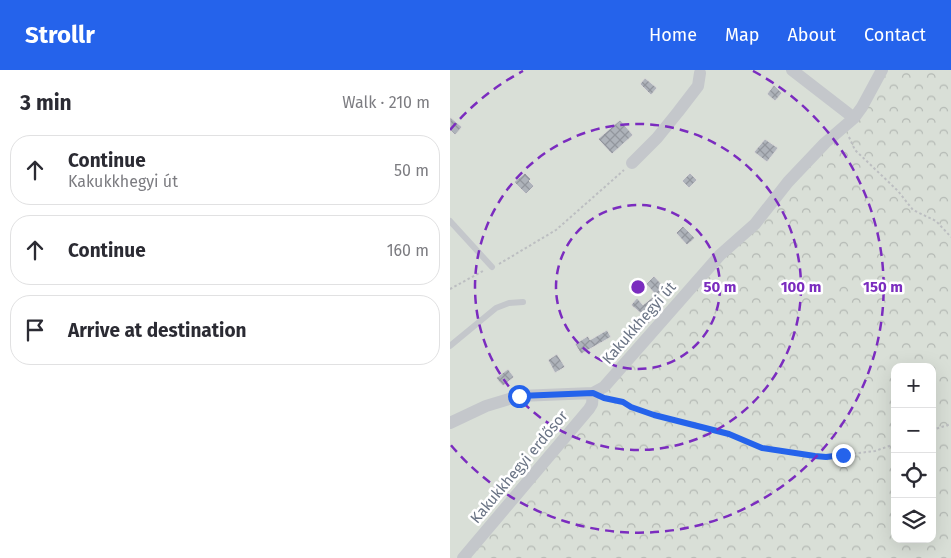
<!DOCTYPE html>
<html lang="en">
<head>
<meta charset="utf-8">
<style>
	body { margin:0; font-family:"Fira Sans",sans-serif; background:#f7f7f7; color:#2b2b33 }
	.controls { position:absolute; right:15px; bottom:15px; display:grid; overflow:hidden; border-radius:10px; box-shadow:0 5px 20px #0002 }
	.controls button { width:45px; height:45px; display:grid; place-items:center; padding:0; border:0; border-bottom:1px solid #e1e1e2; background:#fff; color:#2b2b33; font:25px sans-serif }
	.stop { position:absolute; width:15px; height:15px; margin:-11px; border:4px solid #2563eb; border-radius:50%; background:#fff }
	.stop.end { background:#2563eb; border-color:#fff; box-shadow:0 1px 5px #0008 }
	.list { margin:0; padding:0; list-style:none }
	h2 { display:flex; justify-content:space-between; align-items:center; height:65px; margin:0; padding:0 20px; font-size:21px }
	h2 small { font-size:16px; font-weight:400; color:#7c7c81 }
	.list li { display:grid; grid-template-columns:32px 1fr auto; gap:15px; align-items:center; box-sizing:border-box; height:70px; margin:0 10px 10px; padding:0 10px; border:1px solid #e1e1e2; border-radius:20px }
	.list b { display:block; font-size:19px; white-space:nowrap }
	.list p { margin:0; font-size:16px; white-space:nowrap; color:#7c7c81 }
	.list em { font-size:16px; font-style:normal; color:#7c7c81 }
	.icon { flex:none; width:28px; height:28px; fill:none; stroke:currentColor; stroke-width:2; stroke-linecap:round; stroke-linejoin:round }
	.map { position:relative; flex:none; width:501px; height:488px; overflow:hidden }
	header { display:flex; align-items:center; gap:30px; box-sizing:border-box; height:70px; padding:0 25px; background:#2563eb; color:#fff }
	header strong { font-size:24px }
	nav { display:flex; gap:28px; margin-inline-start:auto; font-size:18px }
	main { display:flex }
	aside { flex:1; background:#fff }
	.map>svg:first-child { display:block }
</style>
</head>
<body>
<header>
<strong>Strollr</strong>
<nav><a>Home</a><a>Map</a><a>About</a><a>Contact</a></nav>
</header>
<main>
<aside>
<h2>3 min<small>Walk · 210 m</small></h2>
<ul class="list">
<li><svg class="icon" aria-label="ahead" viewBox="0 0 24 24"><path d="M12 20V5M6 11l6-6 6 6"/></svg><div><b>Continue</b><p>Kakukkhegyi út</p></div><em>50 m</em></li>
<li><svg class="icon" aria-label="ahead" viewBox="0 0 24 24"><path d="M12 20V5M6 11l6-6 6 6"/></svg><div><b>Continue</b></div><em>160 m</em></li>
<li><svg class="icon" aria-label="arrive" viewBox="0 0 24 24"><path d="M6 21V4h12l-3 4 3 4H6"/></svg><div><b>Arrive at destination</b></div></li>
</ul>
</aside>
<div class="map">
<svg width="501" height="488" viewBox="0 0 501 488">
	<defs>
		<pattern id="forest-crowns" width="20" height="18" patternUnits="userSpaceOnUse" patternTransform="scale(1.25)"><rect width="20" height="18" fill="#d9dfd7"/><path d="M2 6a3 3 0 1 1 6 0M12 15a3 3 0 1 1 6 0" fill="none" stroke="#b4b9b4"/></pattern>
		<pattern id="building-cross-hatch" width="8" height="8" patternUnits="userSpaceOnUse" patternTransform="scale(1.25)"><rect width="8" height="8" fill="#aeb3ba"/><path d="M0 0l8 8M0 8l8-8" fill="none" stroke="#92969d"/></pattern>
	</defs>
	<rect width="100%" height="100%" fill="#f8f8f6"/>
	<path fill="url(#forest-crowns)" fill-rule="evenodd" d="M432,0H501V488H13L142,334ZM445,297H482V469H445Z"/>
	<path fill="#d9dfd7" d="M0,0H432L418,27L143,329L13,488H0Z"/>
	<path fill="url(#building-cross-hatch)" stroke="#dadad8" d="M195,8L207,18L201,25L190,14Z
		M324,15L332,23L325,31L317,24Z
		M0,47L12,57L5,65L0,60Z
		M170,50L183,65L162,84L148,69Z
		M315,69L328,78L317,92L304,82Z
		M75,103L81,109L79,111L84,116L76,124L64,112Z
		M240,103L247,110L239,118L232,111Z
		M233,156L245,168L237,175L226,163Z
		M204,206L215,218L207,226L196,214Z
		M204,226L211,236L202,243L205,247L200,252L182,268L178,265L193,245L181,235L187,228L193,235Z
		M157,260L161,267L131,284L125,274L138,266L140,270Z
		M107,284L115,297L105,303L98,290Z
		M58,299L64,307L53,316L46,308Z"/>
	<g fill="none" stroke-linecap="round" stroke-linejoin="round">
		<path stroke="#bcbec1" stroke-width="2" stroke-dasharray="2.5 2.5" stroke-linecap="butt" d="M399,67L405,80L448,121L463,140L486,151L501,167
			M49,194L106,160L174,100
			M0,219L33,201
			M158,329L173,332L183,338L189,339L209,346L279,363L312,378L326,381L376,387L425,381L445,374
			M482,360L501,354"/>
		<path stroke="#c4c7cb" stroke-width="6" d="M0,151L42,197
			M0,276L46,238L59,233L73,232"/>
		<path stroke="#c4c7cb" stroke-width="12" d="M342,0L404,48
			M182,93L207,68L228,42L248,16L250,3
			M0,353L36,336L69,326L143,323L154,317L270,185L305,154L338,112L375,73L404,48L412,37L432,0
			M13,488L139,339L142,334L143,323"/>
	</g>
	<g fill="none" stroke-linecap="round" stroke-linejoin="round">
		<path stroke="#2563eb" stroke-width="6" d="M69,326L143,323L154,328L173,332L181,337L204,345L279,364L312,378L365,386L376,387L393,385"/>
	</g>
	<g fill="none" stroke="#7b2cbf" stroke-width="2.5" stroke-dasharray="9 6">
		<circle cx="188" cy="217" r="82"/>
		<circle cx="188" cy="217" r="163"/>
		<path d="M0 60A245 245 0 0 1 73 1M303 1A245 245 0 1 1 0 374"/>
	</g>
	<g text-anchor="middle" stroke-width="5" stroke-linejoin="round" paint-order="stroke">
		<g font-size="15" fill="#6a7485" stroke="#fff">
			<text transform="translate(189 253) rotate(-49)" y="5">Kakukkhegyi út</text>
			<text transform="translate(69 397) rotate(-50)" y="5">Kakukkhegyi erdősor</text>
		</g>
	</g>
	<circle cx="188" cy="217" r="8" fill="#7b2cbf" stroke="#fff" stroke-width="2.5"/>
	<g font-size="15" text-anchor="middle" font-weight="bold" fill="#7b2cbf" stroke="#fff" stroke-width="5" stroke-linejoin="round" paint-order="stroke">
		<text x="270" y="222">50 m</text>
		<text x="351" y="222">100 m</text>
		<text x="433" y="222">150 m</text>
	</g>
</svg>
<div class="controls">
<button>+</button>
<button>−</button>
<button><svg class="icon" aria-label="locate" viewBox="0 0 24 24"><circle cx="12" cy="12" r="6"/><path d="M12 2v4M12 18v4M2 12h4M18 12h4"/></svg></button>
<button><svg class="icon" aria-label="layers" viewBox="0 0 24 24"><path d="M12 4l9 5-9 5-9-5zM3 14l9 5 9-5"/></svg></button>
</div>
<div class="stop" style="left:69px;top:326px"></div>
<div class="stop end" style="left:393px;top:385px"></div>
</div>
</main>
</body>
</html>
